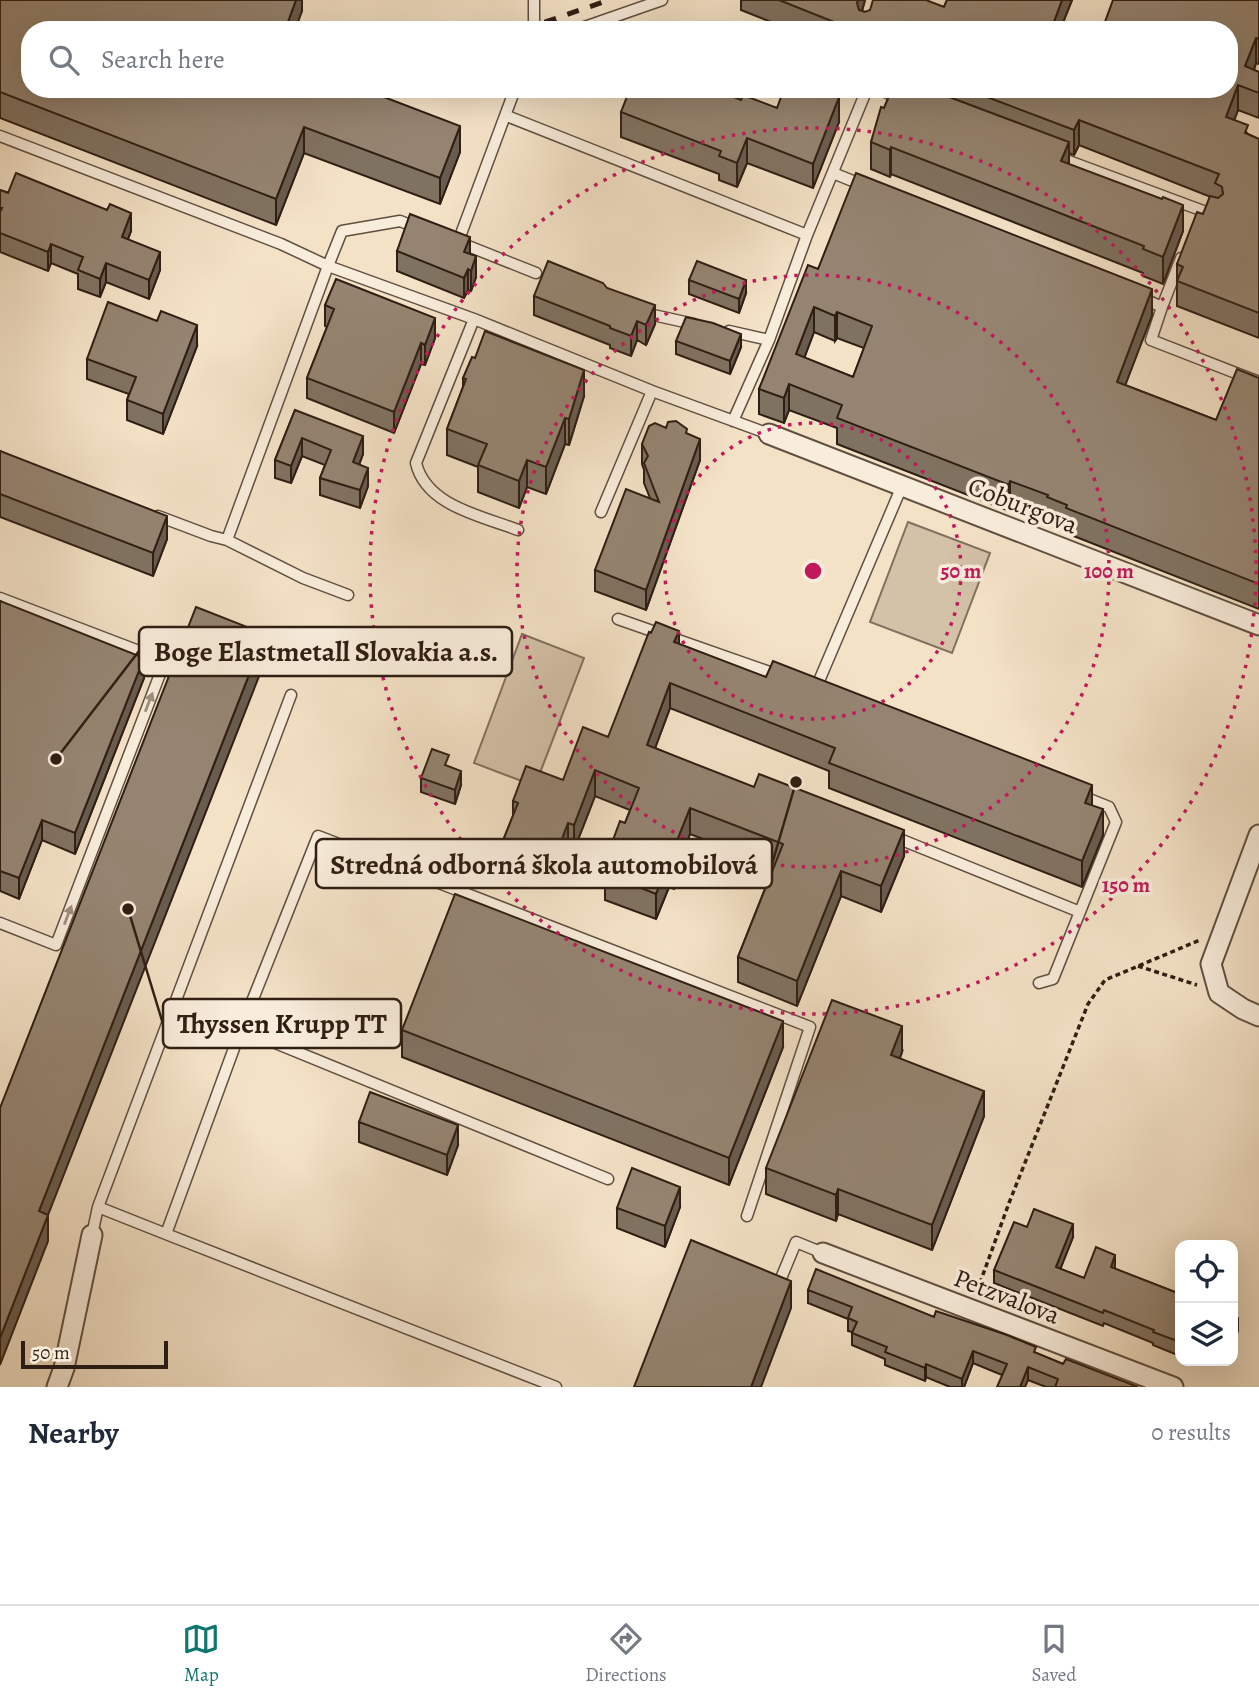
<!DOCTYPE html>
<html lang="en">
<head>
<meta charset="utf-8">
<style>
	body { margin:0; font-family:Alegreya,serif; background:#f2f2f3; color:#1f2937 }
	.controls { position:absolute; right:21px; bottom:21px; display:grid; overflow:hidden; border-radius:14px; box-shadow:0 7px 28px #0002 }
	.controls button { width:63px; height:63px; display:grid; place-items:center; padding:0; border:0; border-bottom:2px solid #e0e1e3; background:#fff; color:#1f2937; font:35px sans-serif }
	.scale { position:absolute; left:21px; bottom:18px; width:147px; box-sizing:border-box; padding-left:7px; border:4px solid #2f1e13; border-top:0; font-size:19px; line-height:24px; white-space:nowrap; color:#2f1e13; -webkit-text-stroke:5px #f8ecdb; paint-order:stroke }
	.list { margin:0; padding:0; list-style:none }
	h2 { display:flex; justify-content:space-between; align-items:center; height:91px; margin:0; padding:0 28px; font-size:30px }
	h2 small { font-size:23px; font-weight:400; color:#747a83 }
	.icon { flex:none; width:38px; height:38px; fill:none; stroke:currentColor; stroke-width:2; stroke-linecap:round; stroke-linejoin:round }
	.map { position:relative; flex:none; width:1259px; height:1387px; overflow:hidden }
	.search { position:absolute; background:#fff; box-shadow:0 7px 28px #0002; left:21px; right:21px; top:21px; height:77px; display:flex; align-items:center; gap:18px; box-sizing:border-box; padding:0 24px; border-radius:28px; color:#747a83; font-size:26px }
	.sheet { height:217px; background:#fff }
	nav { display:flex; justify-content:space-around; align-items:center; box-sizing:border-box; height:98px; border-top:2px solid #e0e1e3; background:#fff; font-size:19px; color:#747a83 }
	nav a { display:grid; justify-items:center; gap:4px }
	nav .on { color:#0f766e }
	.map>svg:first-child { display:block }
</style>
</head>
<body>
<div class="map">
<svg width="1259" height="1387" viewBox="0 0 1259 1387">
	<rect width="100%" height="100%" fill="#f4e2c7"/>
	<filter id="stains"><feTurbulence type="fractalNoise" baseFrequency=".00286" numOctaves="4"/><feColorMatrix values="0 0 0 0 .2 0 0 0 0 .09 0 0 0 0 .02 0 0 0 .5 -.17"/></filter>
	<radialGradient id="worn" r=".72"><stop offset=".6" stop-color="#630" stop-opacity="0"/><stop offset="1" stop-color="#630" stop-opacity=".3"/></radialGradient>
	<path fill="#d3c1a8" stroke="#81705e" stroke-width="2" d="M908,522L990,553L952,653L870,622Z
		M522,634L584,658L535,786L474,763Z"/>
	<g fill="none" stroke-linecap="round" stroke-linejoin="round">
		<g stroke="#604f40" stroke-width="13">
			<path id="service" d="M534,30V0
				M576,30L662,0
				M877,89L900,98
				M507,116L807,235
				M0,136L281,244L328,266L342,231L400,221L418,228
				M1058,157L1214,215
				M833,173L865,186
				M458,242L536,273
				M458,242L515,89
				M1142,298L1162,307L1151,340L1259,382
				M1162,307L1181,258
				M644,313L694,324
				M474,319L416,463C426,506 482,516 518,530
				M729,331L769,340
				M733,421L769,340L807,235L867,89
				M601,512L652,391
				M158,516L211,536L227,540L328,266L474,319L652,391L769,434
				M227,540L303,578L348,595
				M0,598L165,661L56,945L0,923
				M618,619L778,675
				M816,688L902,486
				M291,695L98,1207L166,1234L241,1029L318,836L810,1027L747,1216
				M892,836L1080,912
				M1039,983L1053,979L1116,822L1109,807L1079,795
				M241,1029L608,1179
				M166,1234L556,1387
				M92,1235L98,1207
				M777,1288L796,1242L823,1253"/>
		</g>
		<g stroke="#604f40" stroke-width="23">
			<path id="minor" d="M769,434L1259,625
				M1259,835L1211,964L1219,993L1243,1009L1259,1016
				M823,1253L1173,1387
				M57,1387L64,1368L92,1235"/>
		</g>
		<path stroke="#2f1e13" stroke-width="3.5" stroke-dasharray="5 3.5" stroke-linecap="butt" d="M1138,966L1197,985
			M977,1291L1009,1203L1088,1004L1105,980L1200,940"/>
		<use href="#service" stroke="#f8ecdb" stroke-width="10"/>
		<use href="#minor" stroke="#f8ecdb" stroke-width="19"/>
		<path stroke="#2f1e13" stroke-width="5" stroke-dasharray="12 12" stroke-linecap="butt" d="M522,30L609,0"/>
	</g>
	<path fill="#807261" stroke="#2f1e13" stroke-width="2" fill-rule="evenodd" d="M0,0H302V11L30,30L363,89L460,152L440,204L304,153L276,225L0,118Z
		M741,0H865L862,11L865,12L944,7L947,0H1072L1060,30H791L741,10Z
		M1259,0V64L1256,63L1254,70L1259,72V118L1238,110L1234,120L1248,134L1259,139V338L1177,306V264L1203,214L1211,197L1079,145L1074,155L1069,153V164L1183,231L1163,284L1143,276V273L891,174L890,177L871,169V142L892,89H1229Z
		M741,100L839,122L813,188L747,163L737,187L719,180V174L621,137V112Z
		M0,190L131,231L128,239L160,270L149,299L106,282L100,297L78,289V274L51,263L48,271L0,252Z
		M397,251L470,254L476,277L471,291L468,290L464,298L397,271Z
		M818,269L1152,315L1125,385L1216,420L1259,378V609L1066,533V530L1047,522V520L1010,506L1009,511L837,444V428L789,410L784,423L759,414V389ZM814,332L835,341L837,338L864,348L853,377L804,358Z
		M689,280L746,293L739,313L689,294Z
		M607,288L655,324L646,345L637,340L631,356L610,348V345L534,315V296Z
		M325,305L435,338L425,365L421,364L394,433L307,398V378L327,327L325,326Z
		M676,341L741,347L730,374L676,354Z
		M197,346L163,434L127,420V400L129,394L87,379V359Z
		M463,378L584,396L569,445L565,444L546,494L527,487L519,508L478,492V467L447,455V429L463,387Z
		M295,410L363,454L359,465L368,486L360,508L320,495V478L325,465L302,456L291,483L275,478V460Z
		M666,428L687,434L700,460L646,610L595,591V570L650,498L644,483V470L642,464V444Z
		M0,451L167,539L153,576L0,517Z
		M0,601L144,678L75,854L42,840L19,899L0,891Z
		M679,644L1092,805L1103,835L1082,887L829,788V771L670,708L655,748L904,856L881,912L841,896L797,1006L738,982V957L774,866L690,834L681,856V871L674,889L669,887L656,919L605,900V874L613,855V840L625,823L630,810L595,796L574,850L568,848L555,883L504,863V838L513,816V801L563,780L608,737Z
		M421,778L461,785L455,804L421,792Z
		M402,1030L783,1047L729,1185L402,1057Z
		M902,1052L900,1058L984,1116L932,1250L838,1214L836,1221L766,1194V1168Z
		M359,1122L458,1145L447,1175L359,1142Z
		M680,1207L665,1247L617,1228V1208Z
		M1027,1227L1073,1237L1060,1269L1084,1278L1115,1268V1269L1180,1294V1356L1153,1345V1343L1104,1323L1103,1326L994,1283V1270Z
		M808,1290L934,1317L1036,1353L1063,1364L1138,1387H1046L1028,1380L1002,1375L973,1363L964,1387H950L926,1377L925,1381L885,1365V1359L852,1345V1332L848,1331V1319L808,1303Z"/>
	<path fill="#685c4f" stroke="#2f1e13" stroke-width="2" d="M296,0H302V11L295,30H285Z
		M858,0H865L857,28V3Z
		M1062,0H1072L1060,30H1051Z
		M1256,38V63L1247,88L1245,66Z
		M1238,85V110L1226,142V117Z
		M839,97V122L813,188V164Z
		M1079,120V145L1074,155V130Z
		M460,126V152L440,204V178Z
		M304,127V153L276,225V199Z
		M747,138V163L737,187V163Z
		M1069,142V169L1061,161Z
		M891,147V174L890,177V150Z
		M1183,205V231L1163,284V257Z
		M131,213V231L122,255V237Z
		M470,237V257L464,252Z
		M51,244V263L48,271V252Z
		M160,252V270L149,299V280Z
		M476,256V277L471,291V271Z
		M106,263V282L100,297V279Z
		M468,269V290L464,298V278Z
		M746,280V293L739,313V299Z
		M1152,289V315L1117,407V382Z
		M655,305V324L646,345V325Z
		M814,307V332L796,380V354Z
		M837,312V338L835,341V316Z
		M435,318V338L425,365V345Z
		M637,321V340L631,356V336Z
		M197,325V346L163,434V414Z
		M741,334V347L730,374V361Z
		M421,343V364L394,433V412Z
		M584,370V396L569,445V419Z
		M789,384V410L784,423V398Z
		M565,418V444L546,494V467Z
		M363,436V454L353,480V462Z
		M302,438V456L291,483V466Z
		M700,439V460L646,610V590Z
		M527,460V487L519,508V481Z
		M368,468V486L360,508V490Z
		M1010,481V506L1009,511V485Z
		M167,516V539L153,576V553Z
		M679,631V656L674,642Z
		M265,634V661L39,1238V1211Z
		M144,658V678L75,854V833Z
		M670,683V708L647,770V745Z
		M595,770V796L574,850V825Z
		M461,771V785L455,804V790Z
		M1092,785V811L1085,803Z
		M690,808V834L681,856V871L674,889V864L676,843Z
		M1103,809V835L1082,887V861Z
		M42,820V840L19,899V878Z
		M568,823V848L555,883V857Z
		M904,830V856L881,912V886Z
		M669,862V887L656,919V894Z
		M841,871V896L797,1006V981Z
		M783,1021V1047L729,1185V1158Z
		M902,1026V1052L891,1080V1055Z
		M984,1091V1116L932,1250V1225Z
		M458,1125V1145L447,1175V1155Z
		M680,1187V1207L665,1247V1226Z
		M838,1189V1214L836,1221V1195Z
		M48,1215V1241L0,1365V1338Z
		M1073,1224V1237L1056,1280V1267Z
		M1115,1255V1268L1111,1280V1267Z
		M791,1281V1308L761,1387H751Z
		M1238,1318V1331L1233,1346V1333Z
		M973,1351V1363L964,1387H962V1379Z
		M926,1364V1377L925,1381V1368Z
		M1028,1367V1380L1025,1387H1020Z"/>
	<path fill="#958471" stroke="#2f1e13" stroke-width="2" fill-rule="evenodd" d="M0,0H296L285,30H30V89H363L460,126L440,178L304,127L276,199L0,92Z
		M779,0H858L857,3L859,10L865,12L870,10L873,0H926L944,7L947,0H1062L1051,30H854Z
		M1113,0H1259V39L1256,38L1245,66L1259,72V93L1238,85L1226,117L1248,125L1245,133L1259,139V313L1177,281L1183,267L1177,264L1197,212L1203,214L1210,196L1218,198L1223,194L1222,187L1215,183L1219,174L1079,120L1074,130L966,89H1229V30H1102Z
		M630,89H714L741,100L743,95L777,108L784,89H820L839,97L813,164L747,138L737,163L719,156L721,151L621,112Z
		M892,89H928L1069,142L1061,161L1162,199L1163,197L1183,205L1163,257L1143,249L1144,246L891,147L890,150L871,142L881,107L884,108Z
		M16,173L107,210L110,204L131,213L122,237L160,252L149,280L106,263L100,279L78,270L83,257L51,244L48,252L0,233V212L2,208H0V190L8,193Z
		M856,173L1152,289L1117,382L1216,420L1237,369L1259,378V584L1066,508L1067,505L1047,497L1048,495L1010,481L1009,485L837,418L842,405L789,384L784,398L759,389L808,265L818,269ZM814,307L835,316L837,312L872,326L853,377L796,354Z
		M410,214L470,237L464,252L476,256L471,271L468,269L464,278L397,251Z
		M548,261L603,283L607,288L655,305L646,325L637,321L631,336L610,328V326L534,296Z
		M697,261L746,280L739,299L689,280Z
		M336,279L435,318L425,345L421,343L394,412L307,378L334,309L325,305Z
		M108,302L157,321L161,311L197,325L163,414L127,400L136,377L87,359Z
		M686,317L713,323L741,334L730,361L676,341Z
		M485,331L584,370L569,419L565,418L546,467L527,460L519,481L478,465L487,444L447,429L466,379L463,378L472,357L475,358Z
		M295,410L363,436L353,462L368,468L360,490L320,478L331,450L302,438L291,466L275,460Z
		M676,421L687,429L686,433L700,439L646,590L595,570L626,489L659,502L644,463L648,456L642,444L649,426L655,423L666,428L668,422Z
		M0,451L167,516L153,553L0,494Z
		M0,601L144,658L75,833L42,820L19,878L0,871Z
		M196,607L265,634L39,1211L48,1215L0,1338V1108Z
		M656,622L679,631L674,642L766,677L773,661L1092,785L1085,803L1103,809L1082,861L829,763L835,748L670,683L647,745L754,787L759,774L904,830L881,886L841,871L797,981L738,957L783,844L690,808L676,843L681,845L674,864L669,862L656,894L605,874L618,842L613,840L620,821L625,823L639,788L595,770L574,825L568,823L555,857L504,838L518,803L513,801L526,766L563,780L583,727L608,737L649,632L651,633Z
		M432,749L449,755L445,765L461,771L455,790L421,778Z
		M455,894L783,1021L729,1158L402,1030Z
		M832,1000L902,1026L891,1055L984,1091L932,1225L838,1189L836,1195L766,1168Z
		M370,1092L458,1125L447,1155L359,1122Z
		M632,1168L680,1187L665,1226L617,1208Z
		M1034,1209L1073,1224L1056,1267L1084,1278L1096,1247L1115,1255L1111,1267L1180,1294V1342L1153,1332L1154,1330L1104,1310L1103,1313L994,1270L1014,1222L1027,1227Z
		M691,1240L791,1281L751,1387H634Z
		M816,1269L934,1317L936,1311L1007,1335L1036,1347L1034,1352L1063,1364L1066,1359L1138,1387H1055L1058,1379L1028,1367L1020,1387H997L1007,1364L973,1351L962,1379L926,1364L925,1368L885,1352L887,1347L852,1333L857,1322L848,1318L852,1307L808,1290Z
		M1233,1316L1238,1318L1233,1333Z"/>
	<defs><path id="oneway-solid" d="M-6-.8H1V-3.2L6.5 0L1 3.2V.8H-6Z" transform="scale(1.75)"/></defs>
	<g fill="#9e8f81">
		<use href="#oneway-solid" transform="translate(149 702) rotate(-69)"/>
		<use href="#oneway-solid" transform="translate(68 915) rotate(-69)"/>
	</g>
	<g fill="none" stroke="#c2185b" stroke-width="3.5" stroke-dasharray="3.5 7">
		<circle cx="813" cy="571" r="148"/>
		<circle cx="813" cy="571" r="296"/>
		<circle cx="813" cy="571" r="443"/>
	</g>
	<g text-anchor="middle" stroke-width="7" stroke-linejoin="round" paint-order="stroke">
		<g font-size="26" fill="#2f1e13" stroke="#f8ecdb">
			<text transform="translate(1023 505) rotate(21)" y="9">Coburgova</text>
			<text transform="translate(1007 1296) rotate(21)" y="9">Petzvalova</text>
		</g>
	</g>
	<circle cx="813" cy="571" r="10" fill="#c2185b" stroke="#f8ecdb" stroke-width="3.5"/>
	<g font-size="21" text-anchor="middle" font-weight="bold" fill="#c2185b" stroke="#f8ecdb" stroke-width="7" stroke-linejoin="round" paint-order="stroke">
		<text x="961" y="578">50 m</text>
		<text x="1109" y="578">100 m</text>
		<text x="1126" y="892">150 m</text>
	</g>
	<path fill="none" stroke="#2f1e13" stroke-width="2.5" d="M56 759L139 651M796 782L772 864M128 909L163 1024"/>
	<g fill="#2f1e13" stroke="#f8ecdb" stroke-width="2.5">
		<circle cx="56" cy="759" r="7"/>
		<circle cx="796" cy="782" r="7"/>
		<circle cx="128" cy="909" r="7"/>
	</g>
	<g fill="#f8ecdb" stroke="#2f1e13" stroke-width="2.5">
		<rect x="139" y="627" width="373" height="49" rx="7"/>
		<rect x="316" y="839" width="456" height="49" rx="7"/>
		<rect x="163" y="999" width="238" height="49" rx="7"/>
	</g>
	<g font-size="28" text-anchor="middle" font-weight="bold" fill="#2f1e13">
		<text x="326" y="661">Boge Elastmetall Slovakia a.s.</text>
		<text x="544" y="874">Stredná odborná škola automobilová</text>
		<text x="282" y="1033">Thyssen Krupp TT</text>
	</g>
	<rect width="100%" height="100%" filter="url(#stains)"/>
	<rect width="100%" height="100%" fill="url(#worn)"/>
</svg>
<div class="controls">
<button><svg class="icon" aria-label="locate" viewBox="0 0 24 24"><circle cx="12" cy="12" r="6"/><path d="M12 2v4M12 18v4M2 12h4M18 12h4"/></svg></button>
<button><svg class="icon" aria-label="layers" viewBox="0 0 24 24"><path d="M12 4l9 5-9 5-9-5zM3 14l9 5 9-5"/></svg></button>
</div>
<div class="scale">50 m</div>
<div class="search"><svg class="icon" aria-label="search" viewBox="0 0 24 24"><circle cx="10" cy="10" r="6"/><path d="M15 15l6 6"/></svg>Search here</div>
</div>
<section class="sheet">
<h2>Nearby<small>0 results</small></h2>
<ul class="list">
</ul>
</section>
<nav>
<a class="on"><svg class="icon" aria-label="map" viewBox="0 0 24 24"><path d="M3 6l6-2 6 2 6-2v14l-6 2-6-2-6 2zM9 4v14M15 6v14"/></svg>Map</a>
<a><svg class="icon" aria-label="directions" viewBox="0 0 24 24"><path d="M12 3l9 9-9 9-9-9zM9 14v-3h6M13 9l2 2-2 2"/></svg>Directions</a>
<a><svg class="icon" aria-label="saved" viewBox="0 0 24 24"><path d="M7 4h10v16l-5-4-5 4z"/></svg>Saved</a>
</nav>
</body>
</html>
